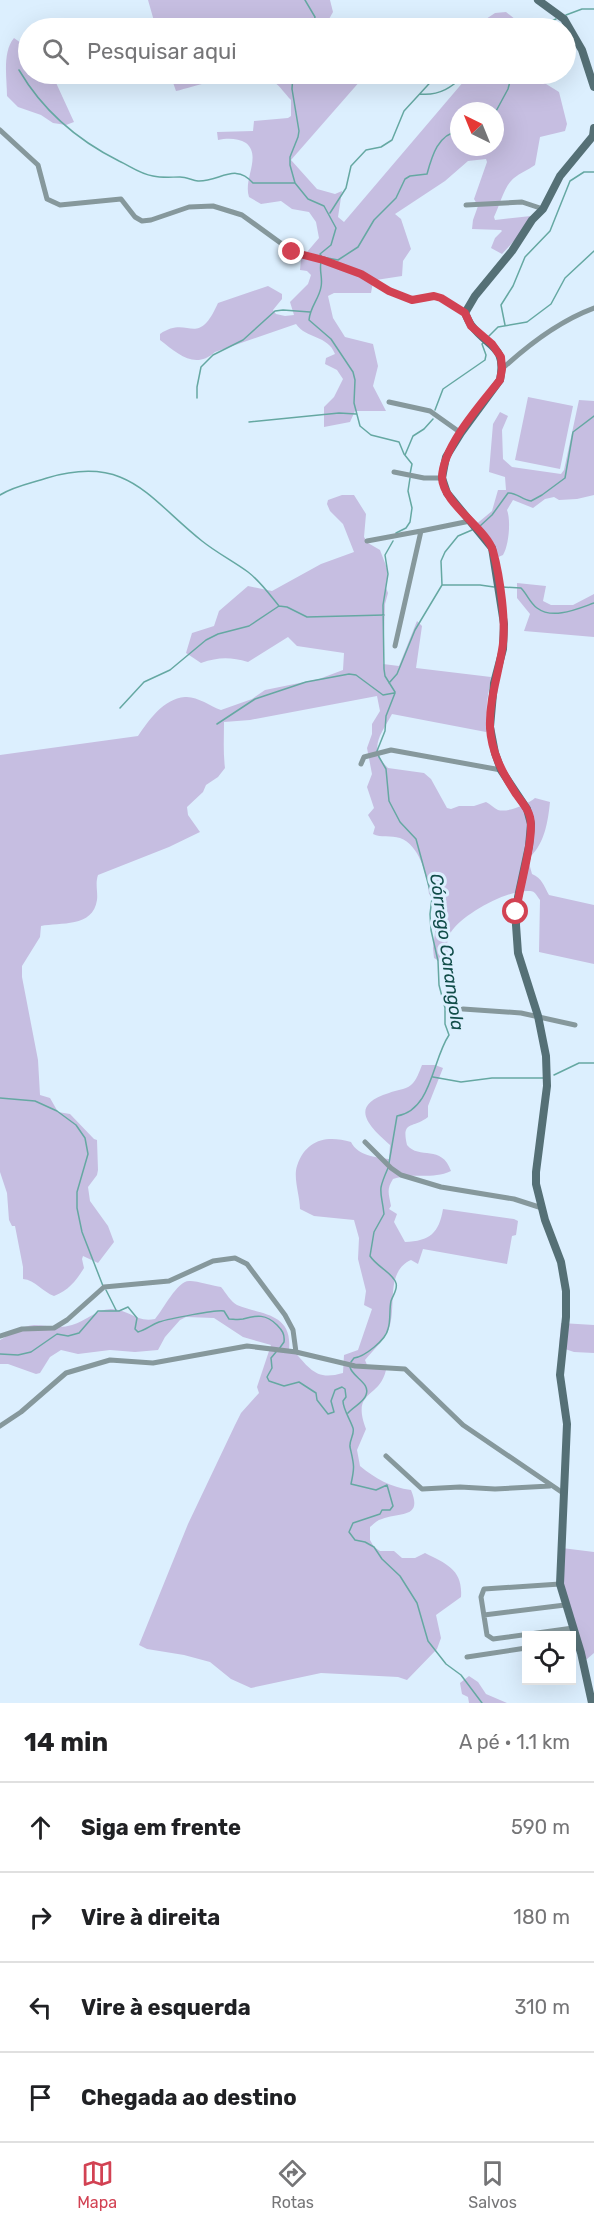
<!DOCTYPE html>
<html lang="pt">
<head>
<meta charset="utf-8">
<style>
	body { margin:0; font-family:Rubik,sans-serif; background:#f2f2f2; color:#202124 }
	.controls { position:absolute; right:18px; bottom:18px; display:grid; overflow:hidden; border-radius:0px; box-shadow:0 6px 24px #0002 }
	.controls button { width:54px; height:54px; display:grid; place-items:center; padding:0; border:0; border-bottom:2px solid #e0e0e0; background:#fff; color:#202124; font:30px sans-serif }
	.compass { position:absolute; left:450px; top:102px; width:54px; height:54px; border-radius:50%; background:#fff; box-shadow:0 6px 24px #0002; rotate:317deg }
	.stop { position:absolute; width:18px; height:18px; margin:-14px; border:4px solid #d24253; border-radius:50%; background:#fff }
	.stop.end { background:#d24253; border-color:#fff; box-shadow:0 2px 6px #0008 }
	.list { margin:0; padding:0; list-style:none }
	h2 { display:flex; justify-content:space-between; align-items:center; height:78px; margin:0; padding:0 24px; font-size:26px }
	h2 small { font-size:20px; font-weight:400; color:#757577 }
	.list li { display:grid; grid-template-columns:39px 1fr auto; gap:18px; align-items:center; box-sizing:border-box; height:90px; padding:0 24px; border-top:2px solid #e0e0e0 }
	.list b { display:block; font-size:22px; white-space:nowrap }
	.list em { font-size:20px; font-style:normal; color:#757577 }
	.icon { flex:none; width:33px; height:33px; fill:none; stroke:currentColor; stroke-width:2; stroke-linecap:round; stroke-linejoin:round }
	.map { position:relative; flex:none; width:594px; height:1703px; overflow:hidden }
	.search { position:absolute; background:#fff; box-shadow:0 6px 24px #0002; left:18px; right:18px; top:18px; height:66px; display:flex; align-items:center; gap:15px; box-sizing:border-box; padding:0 21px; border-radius:33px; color:#757577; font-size:22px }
	.sheet { height:438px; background:#fff }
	nav { display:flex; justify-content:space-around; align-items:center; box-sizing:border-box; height:84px; border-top:2px solid #e0e0e0; background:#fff; font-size:16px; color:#757577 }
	nav a { display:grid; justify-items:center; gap:3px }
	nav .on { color:#d24253 }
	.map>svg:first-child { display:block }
</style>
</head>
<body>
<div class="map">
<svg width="594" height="1703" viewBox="0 0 594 1703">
	<rect width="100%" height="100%" fill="#dceffe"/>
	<path fill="#c6bee1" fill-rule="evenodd" d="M148,0H330L333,12L324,28H156Z
		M506,12L526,28H495L486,19L495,13Z
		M14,38L28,48V74H52L74,122L66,125L53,123L41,115L18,107L7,96C7,79 2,52 14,38Z
		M170,74H354L361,80L291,160L317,189L335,194L342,191L338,217L344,222L470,74H530L559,92L567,124L565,131L540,137L535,165C528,170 520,173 514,178C504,186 500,205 494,217L495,220L531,216L522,232L502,254L491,248L495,238L502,231L501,230L472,229L473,220L478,206L474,199L487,162L486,159L468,161L445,181L395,214L401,219L411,249L403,261L402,276L376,280L373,282L371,293H334L328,296L333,318L345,337L373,344L378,366L373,386L386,411H355L350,422L324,427V407L334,397L343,379L337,370L325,364L326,358L335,354C328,335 306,339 296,324L215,352C195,370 178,354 160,340V334C189,314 197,350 218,303L268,286L282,294V299L273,310L276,314L285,316L294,315L290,302L308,284L311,275L307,271L300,270L301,259L319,238L316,222L309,212L292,209L281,201L261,204L249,197C243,179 262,156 246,143C238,138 227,138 218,140L217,132L253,131L254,121L288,118L291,116V100C285,94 281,87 274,82C251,66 202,85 176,91ZM459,111H495V147H459Z
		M528,397L573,406L560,469L515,460Z
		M579,400L594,401V495L577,499L559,500L554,497L545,499L533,508L513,500L507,510C511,520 509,545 503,555L496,558L474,526L492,511L498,490H506L505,477L489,472L493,424L500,412L508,416L502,430L503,459L512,467L561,474L564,470Z
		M342,495H354L366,514L364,537L368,543L380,550L388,571L386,588L388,593L385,604L383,664L399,666L417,621L422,626L416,668L491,677L487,702L486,732L392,714C380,736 368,748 388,768L424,773L431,779L447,808L451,809L459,806H474L486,802C490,804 494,808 498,810C508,813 528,804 535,798L550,802C548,821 545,842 531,856L529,863L532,874C542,878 544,886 549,895L594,905V964L539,952L540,900C537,896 535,891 530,891C508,889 463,914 451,932C445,941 448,949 448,959L444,964L434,958L433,948L439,902L429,894C428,877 419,844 400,838C391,835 381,838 373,834L375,827L368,815L374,808L367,787L372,774L367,748L372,734V724L380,711L377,696L250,720L224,722C224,737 223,752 225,768L218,777L206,785L203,792L187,807L188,815L200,832L169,847L98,875C95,884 98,891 97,900C93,928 60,922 41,926L40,937L22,966V977L38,1060L40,1095L50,1098L58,1112L70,1114L94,1139L97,1140L98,1170L97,1175L88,1187L90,1201L108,1226L114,1242L98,1263L83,1256L82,1259L84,1268C76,1281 69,1290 54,1296C43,1292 35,1280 23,1279V1267L15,1226H12L9,1220L7,1193L0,1172V755L138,736C149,720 163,699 185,697C197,696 210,706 221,710L252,699L265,690L319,679L343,670L344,653L297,646L288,637L248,662C230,657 219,657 201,663L186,653L192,633L214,626L219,611L248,586L272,591L321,564L354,552L343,524L330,511L327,504L328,500Z
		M517,583L546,586L543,601L551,605H573L594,594V637L524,631L530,614L517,598Z
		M422,1065H435L443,1068L428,1106V1117C413,1129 401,1120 407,1145C419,1160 442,1144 451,1171C432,1180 414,1172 393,1179C386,1190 389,1194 391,1206L389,1209L397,1214L394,1222L405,1242C430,1241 439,1233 443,1209L514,1219L518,1221L516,1235L512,1236L507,1264L423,1249L418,1264L411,1260C386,1271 396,1304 390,1325C387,1338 373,1350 365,1360L367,1365L386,1370C379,1400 351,1389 366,1429L357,1450L360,1466C376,1479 390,1487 411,1490C423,1519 400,1512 382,1519C377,1520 374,1524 370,1527V1540L374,1547L380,1551H394L402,1558H415L425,1553C447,1564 463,1570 461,1597L436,1615L441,1638L437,1649L407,1680L398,1677L321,1673L251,1688L231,1679L210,1662L184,1655L147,1649L139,1645L188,1524L235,1425L241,1413L259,1393L257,1387L271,1345L243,1337L214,1318L186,1317L180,1320L165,1337L158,1350L135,1352L110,1350L78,1354L61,1350L50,1357L40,1373L36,1374L8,1364H0V1340C11,1334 21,1326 34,1325C47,1325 59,1329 72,1325C86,1321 95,1310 111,1309C129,1309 136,1323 155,1319C163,1310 177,1281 189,1281C194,1280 214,1286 221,1287C226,1293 231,1302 237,1305C260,1315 293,1312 289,1350H293C310,1369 316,1381 343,1373L344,1355L358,1350L372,1309L364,1305L366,1291L358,1259L359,1238L354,1220L314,1216L300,1209C300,1196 293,1178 297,1166C306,1139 327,1135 351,1142C358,1156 375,1157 389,1159L390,1145C371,1128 346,1106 389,1093C395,1090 405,1090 411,1085C417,1080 419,1072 422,1065Z
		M561,1323L594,1325V1353L574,1352L559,1347Z
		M562,1548L594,1552V1653L587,1659L581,1662L561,1584Z
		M469,1676L478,1682L486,1694L507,1703H469L468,1697L462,1694L460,1683Z"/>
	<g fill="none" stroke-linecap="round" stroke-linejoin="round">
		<path stroke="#65a8a2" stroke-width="1.5" d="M305,0L315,17L312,28
			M566,15L582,9H594
			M538,28L556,19
			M19,70C43,111 77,140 119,161C130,166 140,174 153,176C162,178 171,177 180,177C186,177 192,180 198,181C219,182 235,162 253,183H295
			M293,74L292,89L299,131L298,137L290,157V165L295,183L308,199L324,206L336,228L331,245L320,254L322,257
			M420,94C440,96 452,87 466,74
			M495,113L508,89L512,74
			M330,213L346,188L351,166L366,150L381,147L392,140L404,111L438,74
			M322,257L338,260L358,247L374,220L396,198L405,179L410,176L427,174C432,156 438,134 459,131
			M321,262C319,271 323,278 321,287C319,299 310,307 309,320L331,339L353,372L355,380L354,403L360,426L371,435L399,442L404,454L412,464L410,474
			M505,325L501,305L513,286L525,257L550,231L570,181L584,172H594
			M488,337L498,327L527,322L551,304L565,278L594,251
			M197,398V387L201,367L213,355L243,340L275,311L283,310L310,312
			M435,410L443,389L485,360L486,355L482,344L484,342
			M249,422L339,413L356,414
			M405,455L413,436L424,429L433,419
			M0,495C14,486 32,483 47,478C128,454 148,498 202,541C217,553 233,561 248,572C260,581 270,595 279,606
			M480,526L492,515L508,493C516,492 522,500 531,501L542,495L565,478L573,432L594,416
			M396,533L406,528L410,522L412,508L408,491L410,478
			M393,541L385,555L388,574L383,605L384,669L385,676L395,692
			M443,585H480L494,587
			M502,587L521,588C527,594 530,603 537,608C553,620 577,609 594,603
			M389,683L397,674L415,630L442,585L441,561L445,552L458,536L472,530
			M120,708L144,682L170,670L206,640L218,634L249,626L279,606L287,607L307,617L384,615
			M217,724L255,699L306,682L349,674L356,675L383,695L394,693
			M554,1075L579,1063H594
			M433,1077L461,1082L492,1078H544
			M0,1098L35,1101L57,1111L76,1125L85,1138L88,1154L77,1192V1208L82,1232L103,1286
			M389,1163L397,1116C432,1110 432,1060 449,1035L445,1024V1008L439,985L438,961L431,930L430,914L432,898L428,883L416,839L400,822L389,801L386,769L379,757L377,751L385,731L386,716L395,693
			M106,1290L116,1310
			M276,1352L271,1358L272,1368L267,1377L269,1381L284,1386L299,1382L316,1393L317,1400L328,1414L334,1412L331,1401L335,1390L342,1387L345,1389L346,1397L343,1401C343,1409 350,1419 353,1428C355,1434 349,1440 350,1447C354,1465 355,1466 351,1484L376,1490L387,1485L393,1506L390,1510H382L380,1514L353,1523L349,1532L355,1540L365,1542L374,1547L382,1559L400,1576L417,1603L428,1641L446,1664L461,1675L482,1703
			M0,1354L18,1355L31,1352L57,1334L68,1336L79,1333L98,1311H119L128,1307L137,1318L135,1329L138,1332C146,1330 151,1325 159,1322C168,1319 218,1309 224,1311L229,1319C233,1319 238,1320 243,1319C257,1315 266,1314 277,1325C282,1330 285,1334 284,1342L279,1349
			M351,1362L354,1358C364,1357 386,1340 388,1329C391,1320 389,1310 391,1301C393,1295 398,1289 396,1283C393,1273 377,1267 370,1256L374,1232L384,1214C381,1189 377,1193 388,1168
			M348,1413C353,1407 364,1402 366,1395C371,1383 352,1377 350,1367"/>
		<path stroke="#86989c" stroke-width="5" d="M0,130L38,165L47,199L60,205L121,199L135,217L142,221L151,220L189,207L213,206L242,215L293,252L323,260L361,274L389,291L412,300L433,296L441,298L465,313
			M466,205L522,202L543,209
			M502,369C529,344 559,321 594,308
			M389,402L430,411L461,433
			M394,472L424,478H442
			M367,541L421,531
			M395,646L421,531L470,521
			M361,764L364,757L391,750L501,770
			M463,1009L521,1013L575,1025
			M365,1142L391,1168L401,1175L441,1187L514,1199L542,1208
			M0,1336L22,1329L54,1328L67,1320L104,1287L169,1281L213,1261L235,1258L247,1264L285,1315L293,1330L296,1352
			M0,1426L21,1412L66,1373L110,1360L153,1363L247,1346L296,1352L355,1366L405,1369L463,1425L563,1493
			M386,1456L422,1489L460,1487L495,1489L550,1486
			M560,1584L484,1589L481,1597L487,1635L493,1639L573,1628
			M484,1615L565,1605
			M467,1657L526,1648"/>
		<path stroke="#557076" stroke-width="8" d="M538,0L564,19L582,50L594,87
			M592,1703L581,1653L560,1584L567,1424L560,1375L566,1317V1291L561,1262L545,1220L536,1184V1172L547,1086L546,1056L538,1016L518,953L516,925L518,897L529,846L531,824L527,809L501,770L495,753L490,727L494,683L503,649L504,624L492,548L447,493L442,478L446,457L461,433L500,380C507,345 488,348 472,326C469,323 467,317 465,313L475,296L512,251L532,220L543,209L560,176L593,136L594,128"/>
	</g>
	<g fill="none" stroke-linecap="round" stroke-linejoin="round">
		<path stroke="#d24253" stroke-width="8" d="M292,252L323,260L361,274L389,291L412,300L434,296L441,298L465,313L471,326L492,344L501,357L502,369L500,380C481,404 443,446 442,477C442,503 487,529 493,551C500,576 507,625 502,650C498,676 489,701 490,727C491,752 503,774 516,794C521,801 528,808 530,817C535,837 519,888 516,912"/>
	</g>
	<g text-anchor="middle" stroke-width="6" stroke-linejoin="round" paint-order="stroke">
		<g font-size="18" font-style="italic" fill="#114d49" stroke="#dceffe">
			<text transform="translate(447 952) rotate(82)" y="6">Córrego Carangola</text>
		</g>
	</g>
</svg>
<div class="controls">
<button><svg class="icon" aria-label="locate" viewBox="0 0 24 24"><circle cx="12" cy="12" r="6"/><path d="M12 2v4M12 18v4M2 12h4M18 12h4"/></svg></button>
</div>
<svg class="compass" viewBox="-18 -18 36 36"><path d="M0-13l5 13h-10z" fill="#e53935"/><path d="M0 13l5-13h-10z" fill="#757577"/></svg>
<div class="stop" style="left:516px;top:912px"></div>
<div class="stop end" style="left:292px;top:252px"></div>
<div class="search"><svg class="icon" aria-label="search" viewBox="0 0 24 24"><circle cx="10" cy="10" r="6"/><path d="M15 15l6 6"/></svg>Pesquisar aqui</div>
</div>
<section class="sheet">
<h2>14 min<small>A pé · 1.1 km</small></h2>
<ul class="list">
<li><svg class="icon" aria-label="ahead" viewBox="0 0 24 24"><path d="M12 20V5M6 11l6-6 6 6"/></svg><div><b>Siga em frente</b></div><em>590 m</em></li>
<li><svg class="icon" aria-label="right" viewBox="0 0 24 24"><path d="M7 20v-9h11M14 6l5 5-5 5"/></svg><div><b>Vire à direita</b></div><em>180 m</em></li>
<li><svg class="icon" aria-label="left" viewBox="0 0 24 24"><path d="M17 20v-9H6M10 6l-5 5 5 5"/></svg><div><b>Vire à esquerda</b></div><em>310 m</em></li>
<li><svg class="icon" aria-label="arrive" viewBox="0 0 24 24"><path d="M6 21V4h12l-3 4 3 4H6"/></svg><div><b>Chegada ao destino</b></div></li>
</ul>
</section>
<nav>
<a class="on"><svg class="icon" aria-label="map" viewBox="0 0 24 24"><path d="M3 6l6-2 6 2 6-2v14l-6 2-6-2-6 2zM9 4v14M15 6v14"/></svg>Mapa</a>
<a><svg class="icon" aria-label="directions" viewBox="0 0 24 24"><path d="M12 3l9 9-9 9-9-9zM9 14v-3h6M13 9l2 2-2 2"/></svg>Rotas</a>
<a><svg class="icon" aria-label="saved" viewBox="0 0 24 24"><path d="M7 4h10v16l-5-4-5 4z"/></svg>Salvos</a>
</nav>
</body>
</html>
